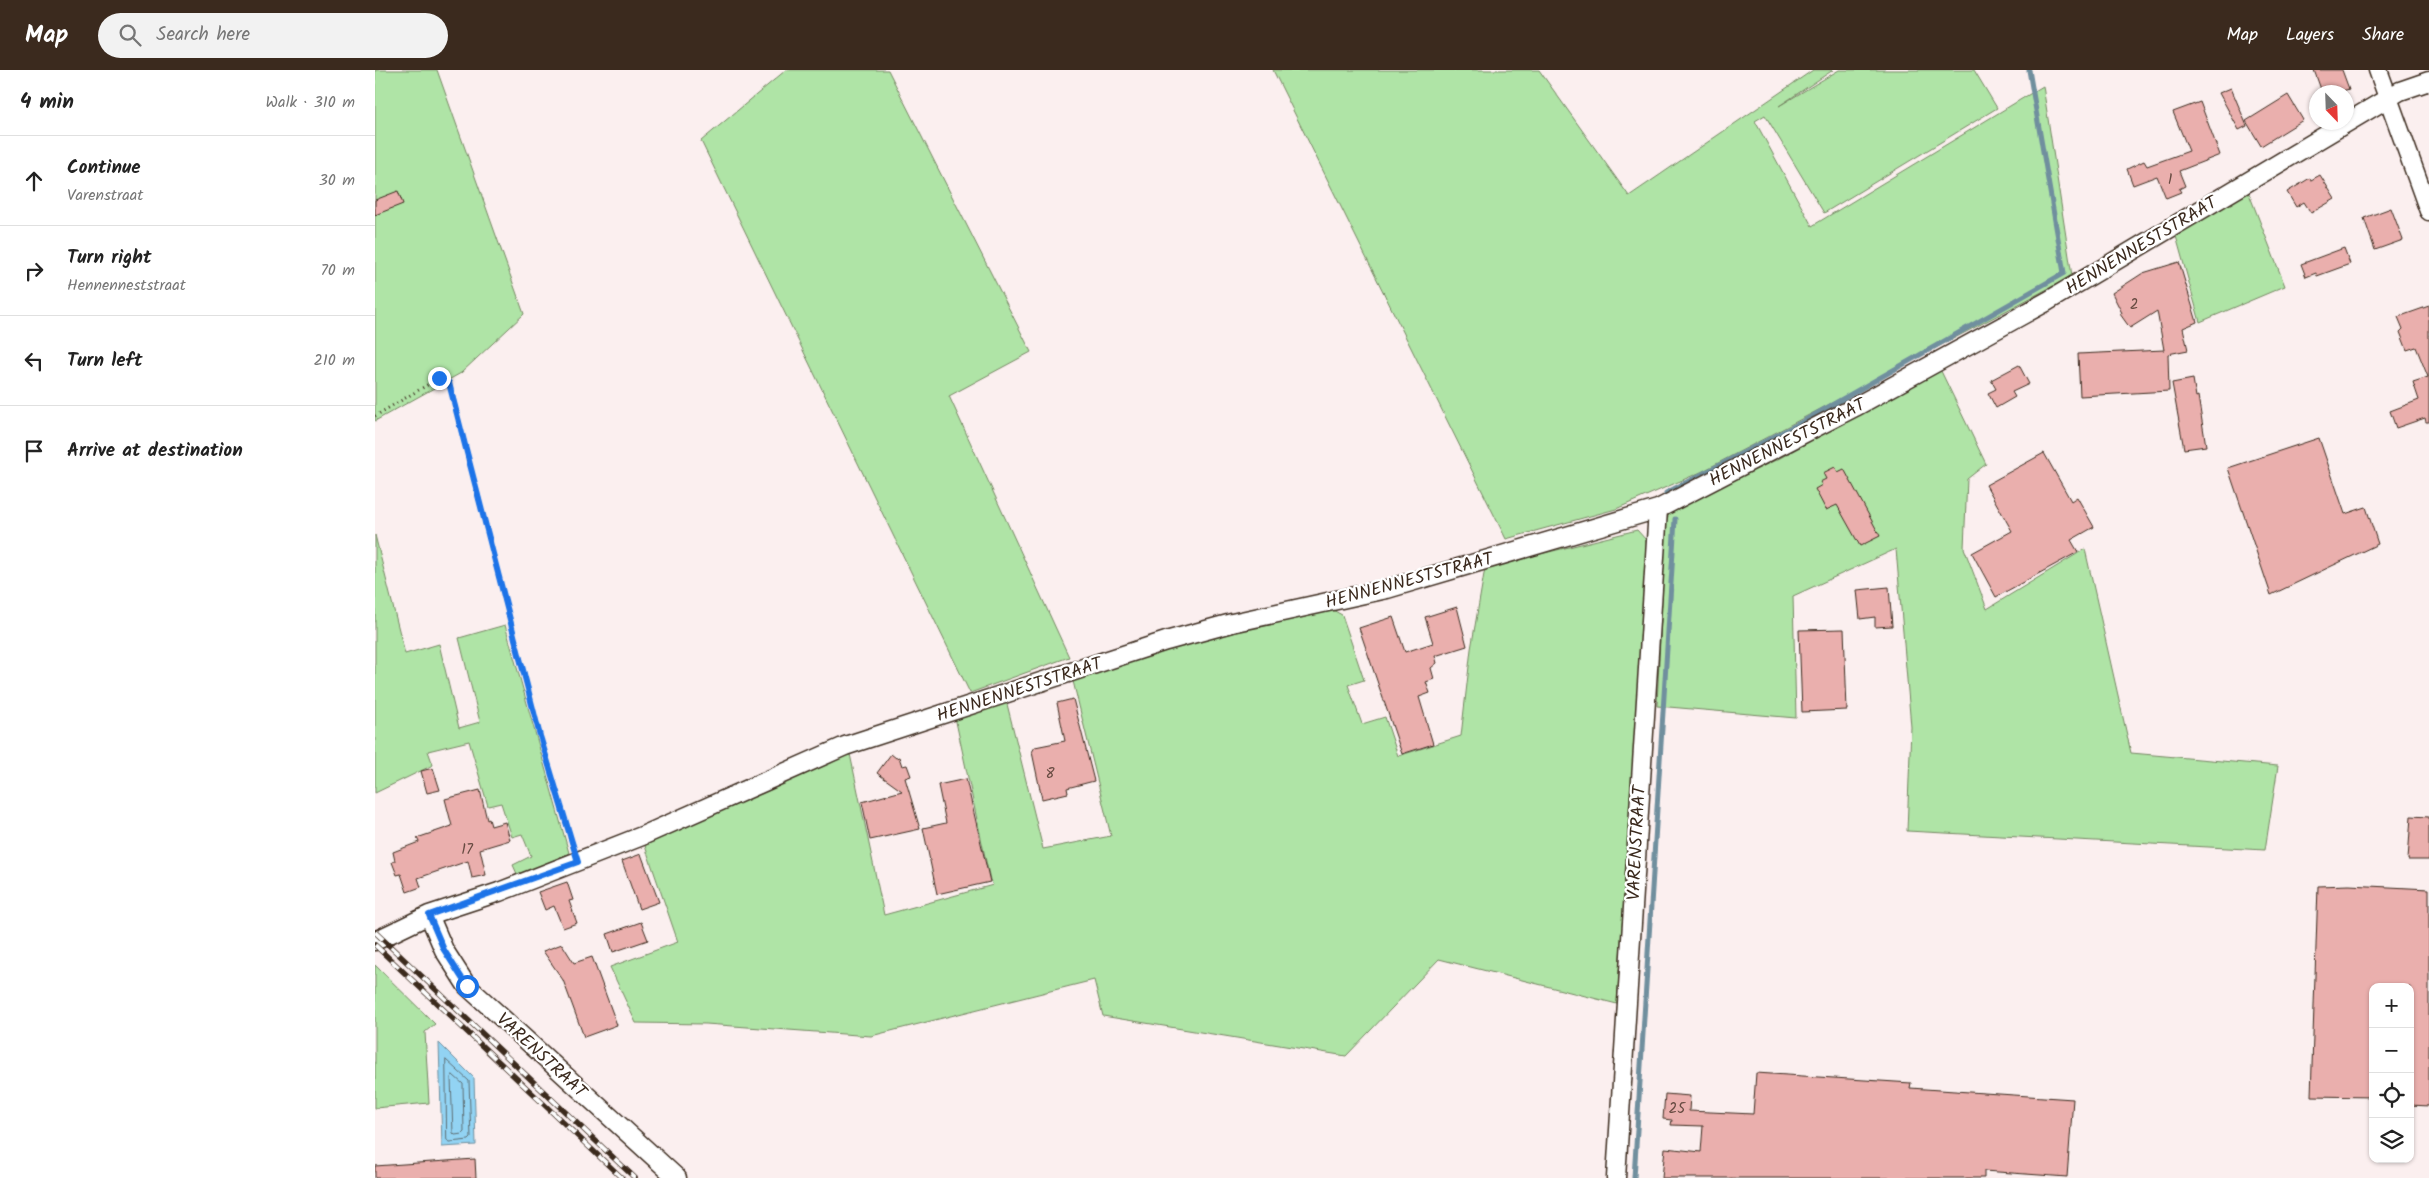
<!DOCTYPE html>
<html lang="en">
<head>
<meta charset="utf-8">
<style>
	body { margin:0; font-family:Kalam,sans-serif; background:#f2f2f2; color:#222 }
	.controls { position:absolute; right:15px; bottom:15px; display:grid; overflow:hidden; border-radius:10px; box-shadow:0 1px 4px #0004 }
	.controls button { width:45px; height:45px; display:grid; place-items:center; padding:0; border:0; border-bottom:1px solid #e0e0e0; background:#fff; color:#222; font:25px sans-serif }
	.compass { position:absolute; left:1934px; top:15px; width:45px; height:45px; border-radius:50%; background:#fff; box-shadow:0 1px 4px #0004; rotate:157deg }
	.stop { position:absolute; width:15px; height:15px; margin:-11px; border:4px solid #1a73e8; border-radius:50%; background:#fff }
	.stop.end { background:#1a73e8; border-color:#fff; box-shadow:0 1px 5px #0008 }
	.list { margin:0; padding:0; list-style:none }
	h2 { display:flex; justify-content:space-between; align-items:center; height:65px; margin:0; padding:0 20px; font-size:21px }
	h2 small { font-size:16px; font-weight:400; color:#767676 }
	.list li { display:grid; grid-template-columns:32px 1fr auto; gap:15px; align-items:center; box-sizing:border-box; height:90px; padding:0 20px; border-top:1px solid #e0e0e0 }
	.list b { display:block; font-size:19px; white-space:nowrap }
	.list p { margin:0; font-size:16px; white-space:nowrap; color:#767676 }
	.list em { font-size:16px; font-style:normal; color:#767676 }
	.icon { flex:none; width:28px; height:28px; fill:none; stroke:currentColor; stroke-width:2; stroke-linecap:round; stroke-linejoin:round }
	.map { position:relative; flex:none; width:2054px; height:1108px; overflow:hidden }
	header { display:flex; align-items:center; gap:30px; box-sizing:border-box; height:70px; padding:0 25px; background:#3b2a1e; color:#fff }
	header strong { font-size:24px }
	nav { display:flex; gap:28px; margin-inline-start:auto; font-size:18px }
	.search { width:350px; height:45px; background:#f2f2f2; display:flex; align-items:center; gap:12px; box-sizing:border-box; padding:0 18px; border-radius:28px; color:#767676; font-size:19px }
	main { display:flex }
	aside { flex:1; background:#fff }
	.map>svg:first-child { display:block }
</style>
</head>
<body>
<header>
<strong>Map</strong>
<div class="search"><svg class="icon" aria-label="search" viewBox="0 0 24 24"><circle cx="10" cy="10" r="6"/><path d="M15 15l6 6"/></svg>Search here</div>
<nav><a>Map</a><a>Layers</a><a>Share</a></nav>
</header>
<main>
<aside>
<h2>4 min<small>Walk · 310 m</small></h2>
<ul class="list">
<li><svg class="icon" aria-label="ahead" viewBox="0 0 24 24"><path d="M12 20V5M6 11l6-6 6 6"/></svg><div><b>Continue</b><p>Varenstraat</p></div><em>30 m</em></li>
<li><svg class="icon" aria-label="right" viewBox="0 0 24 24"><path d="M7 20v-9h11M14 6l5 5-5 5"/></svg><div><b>Turn right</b><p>Hennenneststraat</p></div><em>70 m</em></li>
<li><svg class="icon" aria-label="left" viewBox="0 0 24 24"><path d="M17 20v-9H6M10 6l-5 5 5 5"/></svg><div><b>Turn left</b></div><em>210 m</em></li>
<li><svg class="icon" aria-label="arrive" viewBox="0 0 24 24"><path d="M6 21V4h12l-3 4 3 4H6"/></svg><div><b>Arrive at destination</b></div></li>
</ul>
</aside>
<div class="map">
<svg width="2054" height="1108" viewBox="0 0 2054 1108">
	<rect width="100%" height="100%" fill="#fbefef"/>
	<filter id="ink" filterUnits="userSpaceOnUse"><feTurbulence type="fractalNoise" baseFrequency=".02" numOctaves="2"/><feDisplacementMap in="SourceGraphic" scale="10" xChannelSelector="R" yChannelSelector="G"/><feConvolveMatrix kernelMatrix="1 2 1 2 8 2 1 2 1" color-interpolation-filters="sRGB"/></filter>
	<g filter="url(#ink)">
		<path fill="#afe4a6" stroke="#758762" d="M0,0H62L149,244L86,303L0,351Z
			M411,0H513L656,282L574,326L694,587L595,623L326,71Z
			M898,0H1164L1254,126L1438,0H1458L1404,36L1464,0H1599L1622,38L1449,143L1390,45L1380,51L1437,156L1668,16L1697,206L1326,402L1241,439L1131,469Z
			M1873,121L1910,216L1825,252L1801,166Z
			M1565,299L1611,394L1592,409L1589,478L1612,539L1710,479L1756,683L1903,696L1890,780L1532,761L1536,657L1521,479L1418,526L1421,648L1282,636L1290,457L1293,446L1301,438L1405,388Z
			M1262,460L1271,470L1272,481L1242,934L1064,889L971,986L728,946L719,910L496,966L331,954L261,953L235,897L303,872L269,773L399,714L475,684L509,845L618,815L615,810L580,647L631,630L668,779L736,766L697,607L787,579L956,539L967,545L989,610L973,615L987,654L1010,647L1023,686L1086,666L1096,579L1110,498Z
			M0,465L30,584L64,574L84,658L105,652L84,568L130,555L194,783L143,806L138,795L156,786L147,764L137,767L126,733L113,736L94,671L53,681L58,695L0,723Z
			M0,895L60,954L50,962L54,1033L0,1038Z"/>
		<path fill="#92d3f3" stroke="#6f8f9e" d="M64,973L99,1008L101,1075L67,1077Z"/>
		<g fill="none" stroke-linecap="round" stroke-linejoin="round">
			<path stroke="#5e6e73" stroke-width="1" d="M71,990L94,1011L96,1068L94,1070L75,1072L72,1070Z
				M78,1005L88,1014L89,1062L87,1064L80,1065L78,1063L76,1008Z"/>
			<path stroke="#6f8f9e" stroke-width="5" d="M1291,423L1427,352L1689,203L1654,0
				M1259,1108L1300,449"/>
		</g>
		<path fill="#eaafad" stroke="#3b2a1e" d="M1939,0H1967L1974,19L1964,22H1947Z
			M1856,18L1872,56L1864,60L1844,23Z
			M1913,25L1928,50L1886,76L1871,51Z
			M1825,32L1845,85L1804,101L1810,116L1804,119L1806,122L1791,128L1782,106L1758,115L1752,99L1769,91L1772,96L1814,81L1798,42Z
			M1945,105L1960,129L1936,143L1929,132L1921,137L1912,122L1935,108L1936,110Z
			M23,121L28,134L0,145V130Z
			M2016,138L2028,170L2000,180L1989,148Z
			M1969,178L1975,194L1942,206L1941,203L1931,207L1926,194Z
			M1804,192L1822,252L1808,258L1813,280L1793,284L1794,321L1705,326L1703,284L1789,280L1782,241L1755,258L1745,244L1747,243L1737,223L1768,203Z
			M2054,236V352H2051L2050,348L2021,358L2015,341L2044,330L2038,312L2053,307L2041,277L2032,280L2025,262L2028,259L2023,247Z
			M1644,295L1654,314L1637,322L1640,327L1621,338L1613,323L1621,319L1616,310Z
			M1818,309L1821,327L1823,326L1831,376L1809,379L1797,313Z
			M1944,368L1970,444L1991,437L2003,474L1896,525L1853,398Z
			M1669,383L1696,431L1702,427L1719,457L1696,470L1703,482L1621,527L1597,483L1637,461L1611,415Z
			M1460,397L1463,402L1469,399L1505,466L1485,476L1462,435L1451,440L1440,419L1447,415L1445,412L1451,409L1448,403Z
			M1514,517L1517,556L1500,557V547L1485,549L1482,520Z
			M1082,537L1092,576L1060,586L1062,593L1056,598L1059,609L1051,612L1055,623L1044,627L1058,674L1027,684L984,558L1018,547L1030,582L1058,573L1050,547Z
			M1469,559L1472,640L1427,642L1424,560Z
			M698,629L719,711L692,718L693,723L667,729L657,682L660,677L690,671L682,633Z
			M516,684L521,688L524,687L527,696L532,695L536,706L530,708L545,759L495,770L487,732L527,721L502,703Z
			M58,698L65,720L52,723L46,701Z
			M591,709L615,812L562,824L548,758L571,753L563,715Z
			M105,720L112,750L114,749L116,756L130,752L135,770L105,779L111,805L97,808L93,791L43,808L46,817L32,822L26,804L22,805L17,792L20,791L18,782L44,772L42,768L77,756L70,729Z
			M2036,746L2054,747V790H2033Z
			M266,784L284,832L264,839L247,791Z
			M192,812L198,830L194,831L202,853L188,858L179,836L170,840L163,822Z
			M1974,815L2054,819V1036L2035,1035V917H1998V1027L1936,1026L1943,816Z
			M266,852L273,870L238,882L232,864Z
			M187,874L199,893L217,887L242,955L209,967L188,910L168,881Z
			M1381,1003L1536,1013L1535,1018L1698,1029L1692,1107L1609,1101V1108H1287L1290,1078L1326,1082L1328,1056L1296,1055L1297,1050L1288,1049L1290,1024L1315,1026L1314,1041L1378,1044Z
			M100,1089L101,1108H0V1096Z"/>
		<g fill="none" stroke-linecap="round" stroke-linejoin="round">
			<g stroke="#3b2a1e" stroke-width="21">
				<path id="minor" d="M2003,0L2054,141
					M54,845L69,880L92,916L302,1108
					M0,871L54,845L124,822L267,766L470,676L791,571L857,553L1012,519L1283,439L1480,337L1673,231L2025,21L2054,11
					M1241,1108L1283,439"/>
			</g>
			<path stroke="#3b2a1e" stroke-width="3" stroke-dasharray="1 4" stroke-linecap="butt" d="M0,346L64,308L74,313L165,666L198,777"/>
			<use href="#minor" stroke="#fff" stroke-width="18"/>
			<g stroke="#3b2a1e" stroke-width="5.5">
				<path id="rail" d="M0,862L260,1108
					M0,875L247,1108"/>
			</g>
			<use href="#rail" stroke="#fff" stroke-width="4" stroke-dasharray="11" stroke-linecap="butt"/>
		</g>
	</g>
	<g fill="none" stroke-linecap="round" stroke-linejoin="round" filter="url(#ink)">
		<path stroke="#1a73e8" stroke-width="6" d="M64,308L74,313L165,666L203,792L54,845L69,880L92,916"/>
	</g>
	<g text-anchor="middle" stroke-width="4.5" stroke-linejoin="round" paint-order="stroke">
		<g font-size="15" fill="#674b42">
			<text x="1795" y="114">1</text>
			<text x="1759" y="239">2</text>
			<text x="675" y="708">8</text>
			<text x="92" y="784">17</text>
			<text x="1302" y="1043">25</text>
		</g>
		<g font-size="18" fill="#3b2a1e" stroke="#fff">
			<text transform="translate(1766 175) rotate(-31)" y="6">HENNENNESTSTRAAT</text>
			<text transform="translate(1412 372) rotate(-27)" y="6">HENNENNESTSTRAAT</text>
			<text transform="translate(1034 510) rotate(-15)" y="6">HENNENNESTSTRAAT</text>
			<text transform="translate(644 619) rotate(-18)" y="6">HENNENNESTSTRAAT</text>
			<text transform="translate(1261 773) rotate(-87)" y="6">VARENSTRAAT</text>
			<text transform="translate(167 985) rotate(43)" y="6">VARENSTRAAT</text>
		</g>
	</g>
</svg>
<div class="controls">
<button>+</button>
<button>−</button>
<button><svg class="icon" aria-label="locate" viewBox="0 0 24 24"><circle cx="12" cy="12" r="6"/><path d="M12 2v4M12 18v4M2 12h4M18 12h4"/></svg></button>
<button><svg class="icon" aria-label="layers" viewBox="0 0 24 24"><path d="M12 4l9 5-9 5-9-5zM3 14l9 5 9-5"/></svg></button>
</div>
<svg class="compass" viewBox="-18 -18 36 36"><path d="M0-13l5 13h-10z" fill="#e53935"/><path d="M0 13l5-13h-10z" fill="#767676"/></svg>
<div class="stop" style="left:92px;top:916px"></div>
<div class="stop end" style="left:64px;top:308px"></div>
</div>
</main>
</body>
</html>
